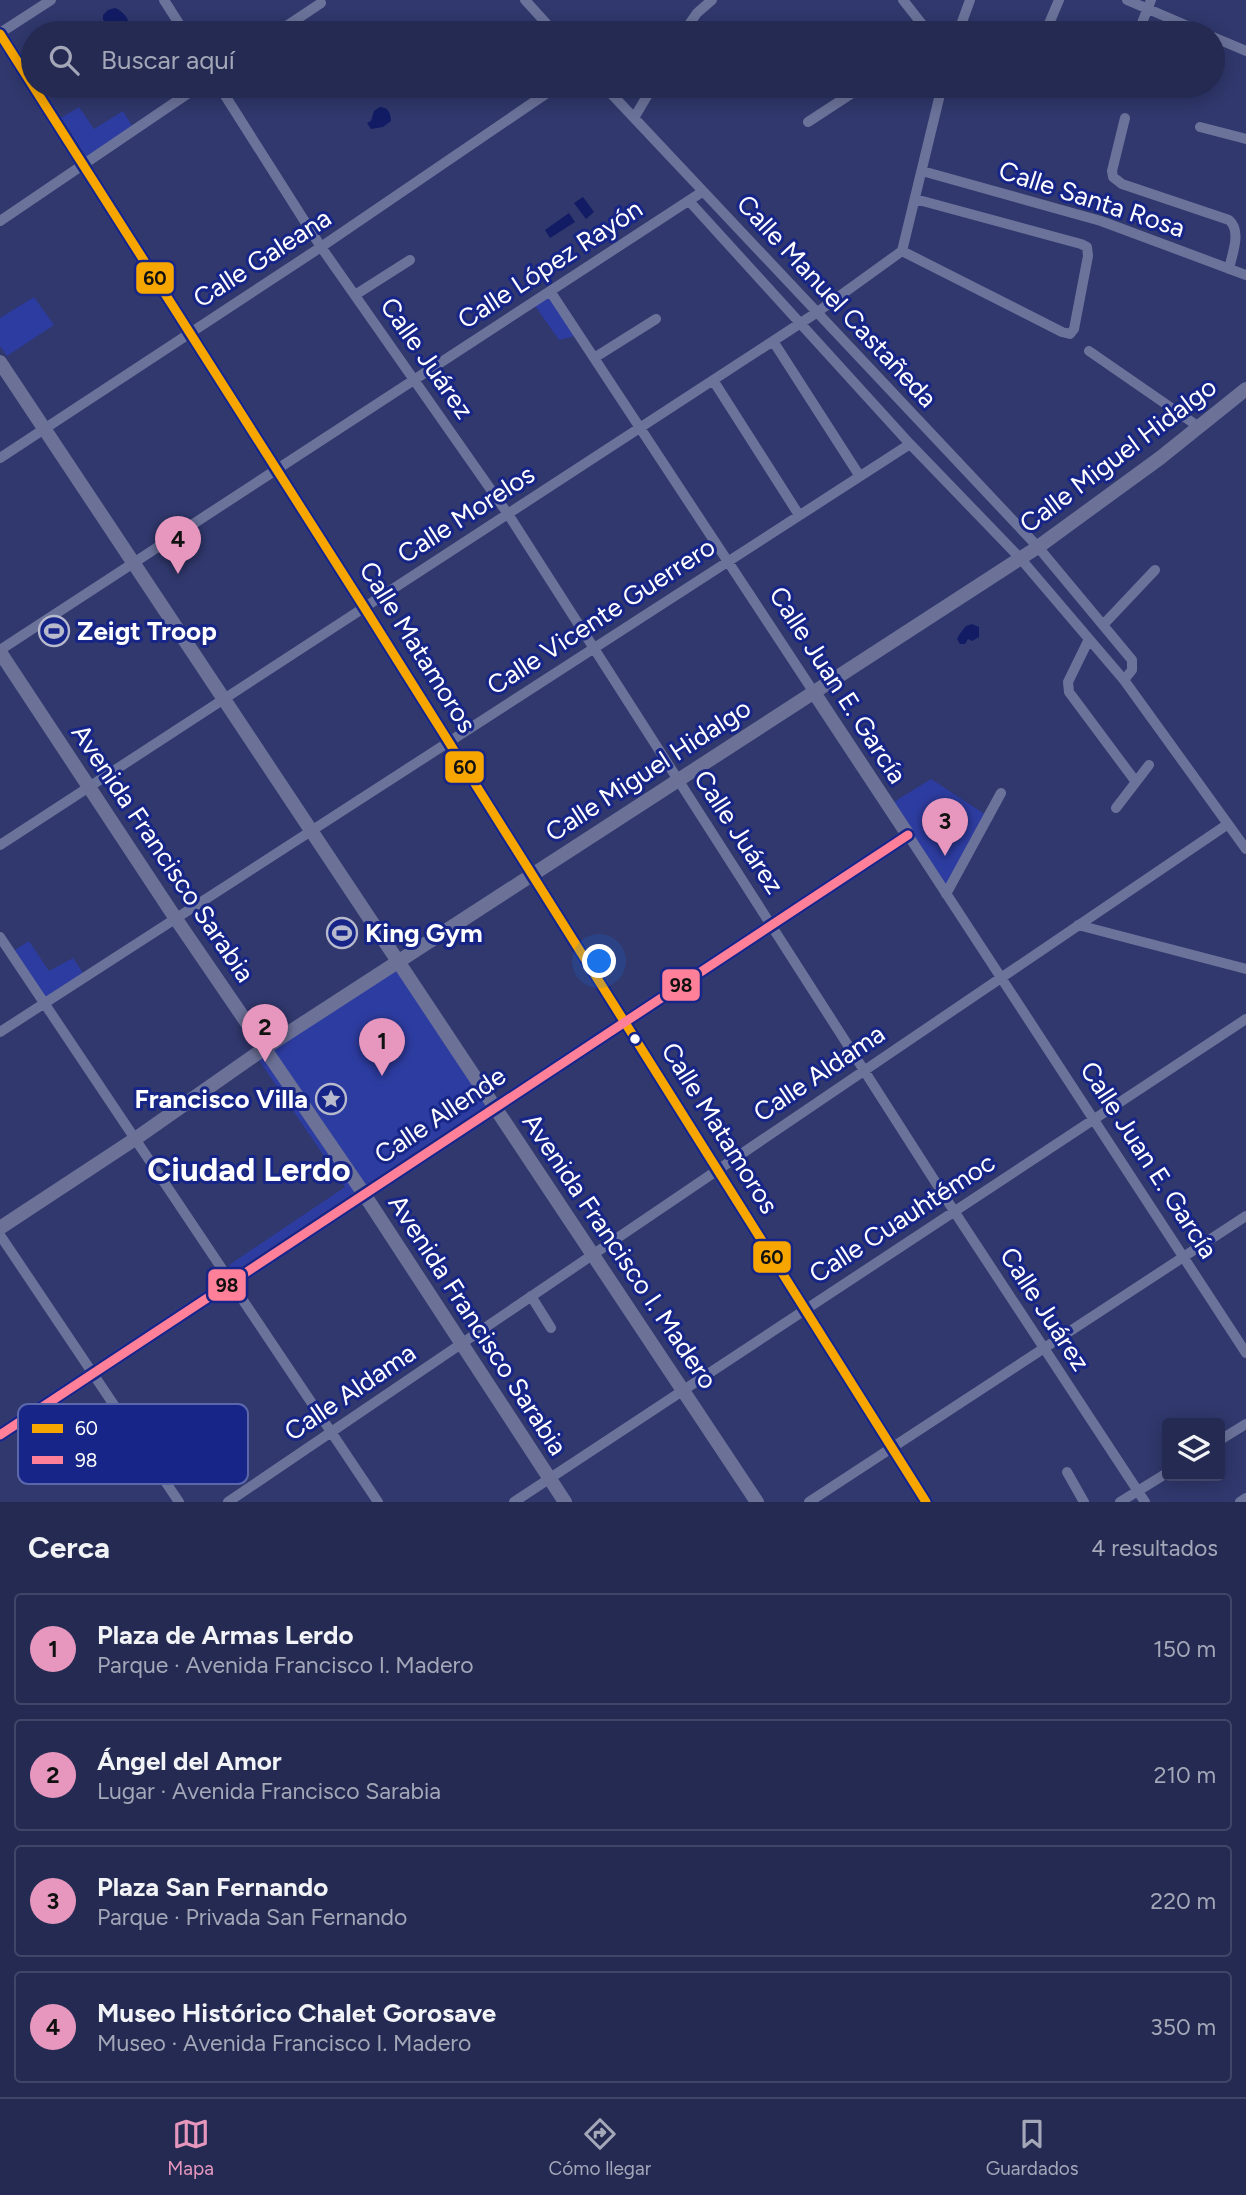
<!DOCTYPE html>
<html lang="es">
<head>
<meta charset="utf-8">
<style>
	body { margin:0; font-family:Figtree,sans-serif; background:#30365c; color:#f1f3f6 }
	.controls { position:absolute; right:21px; bottom:21px; display:grid; overflow:hidden; border-radius:7px; box-shadow:0 4px 18px #0003 }
	.controls button { width:63px; height:63px; display:grid; place-items:center; padding:0; border:0; border-bottom:2px solid #414669; background:#242a52; color:#f1f3f6; font:35px sans-serif }
	.you { position:absolute; left:600px; top:962px; width:24px; height:24px; margin:-18px; border:5px solid #fff; border-radius:50%; background:#1a73e8; box-shadow:0 0 0 10px #1a73e833 }
	.badge { display:grid; place-items:center; width:46px; height:46px; border-radius:50%; background:#e797bd; color:#111; font-size:23px; font-weight:700 }
	.pin { position:absolute; translate:-50% -58px; filter:drop-shadow(0 2px 4px #0008) }
	.pin::after { content:''; position:absolute; top:37px; width:24px; height:21px; background:inherit; clip-path:polygon(0 0,100% 0,50% 100%) }
	.list { margin:0; padding:0; list-style:none }
	h2 { display:flex; justify-content:space-between; align-items:center; height:91px; margin:0; padding:0 28px; font-size:30px }
	h2 small { font-size:23px; font-weight:400; color:#a3a7b8 }
	.list li { display:grid; grid-template-columns:46px 1fr auto; gap:21px; align-items:center; box-sizing:border-box; height:112px; margin:0 14px 14px; padding:0 14px; border:2px solid #414669; border-radius:7px }
	.list b { display:block; font-size:26px; white-space:nowrap }
	.list p { margin:0; font-size:23px; white-space:nowrap; color:#a3a7b8 }
	.list em { font-size:23px; font-style:normal; color:#a3a7b8 }
	.icon { flex:none; width:38px; height:38px; fill:none; stroke:currentColor; stroke-width:2; stroke-linecap:round; stroke-linejoin:round }
	.map { position:relative; flex:none; width:1246px; height:1502px; overflow:hidden }
	.search { position:absolute; background:#242a52; box-shadow:0 4px 18px #0003; left:21px; right:21px; top:21px; height:77px; display:flex; align-items:center; gap:18px; box-sizing:border-box; padding:0 24px; border-radius:38px; color:#a3a7b8; font-size:26px }
	.sheet { height:595px; background:#242a52 }
	nav { display:flex; justify-content:space-around; align-items:center; box-sizing:border-box; height:98px; border-top:2px solid #414669; background:#242a52; font-size:19px; color:#a3a7b8 }
	nav a { display:grid; justify-items:center; gap:4px }
	nav .on { color:#e797bd }
	.map>svg:first-child { display:block }
</style>
</head>
<body>
<div class="map">
<svg width="1246" height="1502" viewBox="0 0 1246 1502">
	<rect width="100%" height="100%" fill="#30386d"/>
	<path fill="#2d3ca0" d="M79,107L94,129L123,111L134,129L83,163L56,121Z
		M550,291L579,335L559,340L533,303Z
		M34,297L54,325L7,356L0,346V318Z
		M931,779L989,817L947,894L889,805Z
		M29,941L49,971L73,958L85,976L45,1000L12,952Z
		M400,960L499,1105L236,1276L229,1265L345,1187L256,1056Z"/>
	<path fill="#111c65" d="M115,8C125,12 133,23 127,33H115L114,26L103,20V15L108,10Z
		M380,107C389,108 390,112 391,121L383,127L371,129L367,123L371,121L374,111Z
		M583,197L594,212L586,219L574,203Z
		M569,213L575,222L550,238L545,230Z
		M972,624L979,627V637L972,641L968,639L965,644H960L957,639C958,636 964,628 966,626Z"/>
	<g fill="none" stroke-linecap="round" stroke-linejoin="round">
		<path stroke="#6c739b" stroke-width="10" d="M164,0L185,33
			M525,0L555,33
			M903,0L929,33
			M1127,0L1204,33
			M0,33L51,0
			M276,33L321,3
			M683,33L697,13L712,0
			M958,33L970,0
			M1045,33L1059,0
			M1138,33L1151,0
			M1213,37L1246,51
			M219,86L321,247L508,514L954,1211L1145,1502
			M604,86L1038,547L1132,660V670L1124,680
			M634,118L653,86
			M1125,118L1112,171L1113,177L1122,184L1229,220C1242,231 1232,254 1229,269
			M808,122L863,86
			M1200,127L1246,139
			M922,171L1101,221L1246,275
			M689,201L910,444L1020,558L1124,680L1246,849
			M0,221L199,86
			M902,251L1062,332L1070,334L1074,329L1088,256L1087,247L1081,244L915,199
			M550,291L813,691
			M355,295L410,260
			M773,341L859,475
			M1089,351L1199,427
			M594,358L656,319
			M713,380L799,515
			M0,458L321,247L547,93
			M1103,625L1155,570
			M1089,639L1068,682L1069,692L1136,782
			M0,650L702,192
			M1116,808L1149,765
			M908,835L1246,1353
			M0,845L816,313L902,251L942,86
			M946,894L1001,793
			M1078,925L1246,969
			M0,937L378,1502
			M0,1032L910,444
			M0,1235L179,1502
			M531,1296L551,1328
			M1220,1440L1246,1424
			M1067,1472L1084,1502
			M228,1502L1228,824
			M514,1502L1246,1019
			M809,1502L1246,1216
			M1120,1502L1167,1473
			M1240,1502L1246,1498"/>
		<path stroke="#6c7198" stroke-width="14" d="M0,34L364,607L926,1502
			M0,362L757,1502
			M0,652L176,919L364,1194L565,1502
			M0,1228L135,1139L265,1048L1038,547L1160,458L1246,389
			M0,1435L908,835L813,691"/>
		<g stroke="#162587" stroke-width="14">
			<path id="bus-1" d="M0,34L364,607L926,1502"/>
		</g>
		<g stroke="#162587" stroke-width="14">
			<path id="bus-2" d="M0,1435L908,835"/>
		</g>
		<use href="#bus-1" stroke="#f7a600" stroke-width="9"/>
		<use href="#bus-2" stroke="#ff8098" stroke-width="9"/>
	</g>
	<defs>
		<g id="stadium-ring" transform="scale(1.575)"><circle r="9.5" fill="#162587" stroke="#b7b9cc" stroke-width="1.5"/><path d="M0-5a6.5 5 0 1 0 0 10a6.5 5 0 1 0 0-10ZM-3.5-1.8h7v3.6h-7Z" fill="#b7b9cc"/></g>
		<g id="sight-ring" transform="scale(1.575)"><circle r="9.5" fill="#162587" stroke="#b7b9cc" stroke-width="1.5"/><path d="M0-6L1.8-2.2L6-1.7L2.9 1.2L3.7 5.4L0 3.3L-3.7 5.4L-2.9 1.2L-6-1.7L-1.8-2.2Z" fill="#b7b9cc"/></g>
	</defs>
	<g fill-rule="evenodd">
		<use href="#stadium-ring" x="54" y="631"/>
		<use href="#stadium-ring" x="342" y="933"/>
		<use href="#sight-ring" x="331" y="1099"/>
	</g>
	<circle fill="#fff" stroke="#162587" stroke-width="2.5" cx="635" cy="1039" r="6"/>
	<g text-anchor="middle" stroke-width="6" stroke-linejoin="round" paint-order="stroke">
		<g font-size="26" fill="#fff" stroke="#162587">
			<text transform="translate(1092 199) rotate(18)" y="9">Calle Santa Rosa</text>
			<text transform="translate(262 258) rotate(-33)" y="9">Calle Galeana</text>
			<text transform="translate(550 264) rotate(-33)" y="9">Calle López Rayón</text>
			<text transform="translate(837 301) rotate(47)" y="9">Calle Manuel Castañeda</text>
			<text transform="translate(427 358) rotate(55)" y="9">Calle Juárez</text>
			<text transform="translate(1118 455) rotate(-37)" y="9">Calle Miguel Hidalgo</text>
			<text transform="translate(466 514) rotate(-33)" y="9">Calle Morelos</text>
			<text transform="translate(601 616) rotate(-33)" y="9">Calle Vicente Guerrero</text>
			<text transform="translate(418 647) rotate(58)" y="9">Calle Matamoros</text>
			<text transform="translate(838 685) rotate(57)" y="9">Calle Juan E. García</text>
			<text transform="translate(648 770) rotate(-33)" y="9">Calle Miguel Hidalgo</text>
			<text transform="translate(739 832) rotate(57)" y="9">Calle Juárez</text>
			<text transform="translate(163 853) rotate(56)" y="9">Avenida Francisco Sarabia</text>
			<text transform="translate(819 1073) rotate(-34)" y="9">Calle Aldama</text>
			<text transform="translate(440 1115) rotate(-34)" y="9">Calle Allende</text>
			<text transform="translate(720 1128) rotate(58)" y="9">Calle Matamoros</text>
			<text transform="translate(1149 1160) rotate(57)" y="9">Calle Juan E. García</text>
			<text transform="translate(902 1218) rotate(-33)" y="9">Calle Cuauhtémoc</text>
			<text transform="translate(620 1251) rotate(56)" y="9">Avenida Francisco I. Madero</text>
			<text transform="translate(1045 1309) rotate(57)" y="9">Calle Juárez</text>
			<text transform="translate(478 1325) rotate(57)" y="9">Avenida Francisco Sarabia</text>
			<text transform="translate(350 1392) rotate(-34)" y="9">Calle Aldama</text>
		</g>
		<g font-size="26" font-weight="bold" fill="#fff" stroke="#162587" text-anchor="start">
			<text x="77" y="640">Zeigt Troop</text>
			<text x="365" y="942">King Gym</text>
			<text x="308" y="1108" text-anchor="end">Francisco Villa</text>
		</g>
		<g font-size="33" font-weight="bold" fill="#fff" stroke="#162587">
			<text x="249" y="1181">Ciudad Lerdo</text>
		</g>
	</g>
	<rect x="18" y="1404" width="230" height="80" rx="10" fill="#162587" stroke="#5c66ab" stroke-width="2"/>
	<rect x="32" y="1424" width="31" height="9" fill="#f7a600"/>
	<rect x="32" y="1456" width="31" height="8" fill="#ff8098"/>
	<g font-size="19" fill="#fff">
		<text x="75" y="1435">60</text>
		<text x="75" y="1467">98</text>
	</g>
	<g stroke="#162587" stroke-width="2.5">
		<rect x="135" y="261" width="40" height="34" rx="7" fill="#f7a600"/>
		<rect x="444" y="750" width="41" height="34" rx="7" fill="#f7a600"/>
		<rect x="661" y="968" width="40" height="34" rx="7" fill="#ff8098"/>
		<rect x="752" y="1240" width="40" height="34" rx="7" fill="#f7a600"/>
		<rect x="207" y="1268" width="40" height="34" rx="7" fill="#ff8098"/>
	</g>
	<g font-size="19" text-anchor="middle" font-weight="bold" fill="#111">
		<text x="155" y="285">60</text>
		<text x="465" y="774">60</text>
		<text x="681" y="992">98</text>
		<text x="772" y="1264">60</text>
		<text x="227" y="1292">98</text>
	</g>
</svg>
<div class="controls">
<button><svg class="icon" aria-label="layers" viewBox="0 0 24 24"><path d="M12 4l9 5-9 5-9-5zM3 14l9 5 9-5"/></svg></button>
</div>
<div class="you"></div>
<div class="pin badge" style="left:382px;top:1076px">1</div>
<div class="pin badge" style="left:265px;top:1062px">2</div>
<div class="pin badge" style="left:945px;top:856px">3</div>
<div class="pin badge" style="left:178px;top:574px">4</div>
<div class="search"><svg class="icon" aria-label="search" viewBox="0 0 24 24"><circle cx="10" cy="10" r="6"/><path d="M15 15l6 6"/></svg>Buscar aquí</div>
</div>
<section class="sheet">
<h2>Cerca<small>4 resultados</small></h2>
<ul class="list">
<li><span class="badge">1</span><div><b>Plaza de Armas Lerdo</b><p>Parque · Avenida Francisco I. Madero</p></div><em>150 m</em></li>
<li><span class="badge">2</span><div><b>Ángel del Amor</b><p>Lugar · Avenida Francisco Sarabia</p></div><em>210 m</em></li>
<li><span class="badge">3</span><div><b>Plaza San Fernando</b><p>Parque · Privada San Fernando</p></div><em>220 m</em></li>
<li><span class="badge">4</span><div><b>Museo Histórico Chalet Gorosave</b><p>Museo · Avenida Francisco I. Madero</p></div><em>350 m</em></li>
</ul>
</section>
<nav>
<a class="on"><svg class="icon" aria-label="map" viewBox="0 0 24 24"><path d="M3 6l6-2 6 2 6-2v14l-6 2-6-2-6 2zM9 4v14M15 6v14"/></svg>Mapa</a>
<a><svg class="icon" aria-label="directions" viewBox="0 0 24 24"><path d="M12 3l9 9-9 9-9-9zM9 14v-3h6M13 9l2 2-2 2"/></svg>Cómo llegar</a>
<a><svg class="icon" aria-label="saved" viewBox="0 0 24 24"><path d="M7 4h10v16l-5-4-5 4z"/></svg>Guardados</a>
</nav>
</body>
</html>
